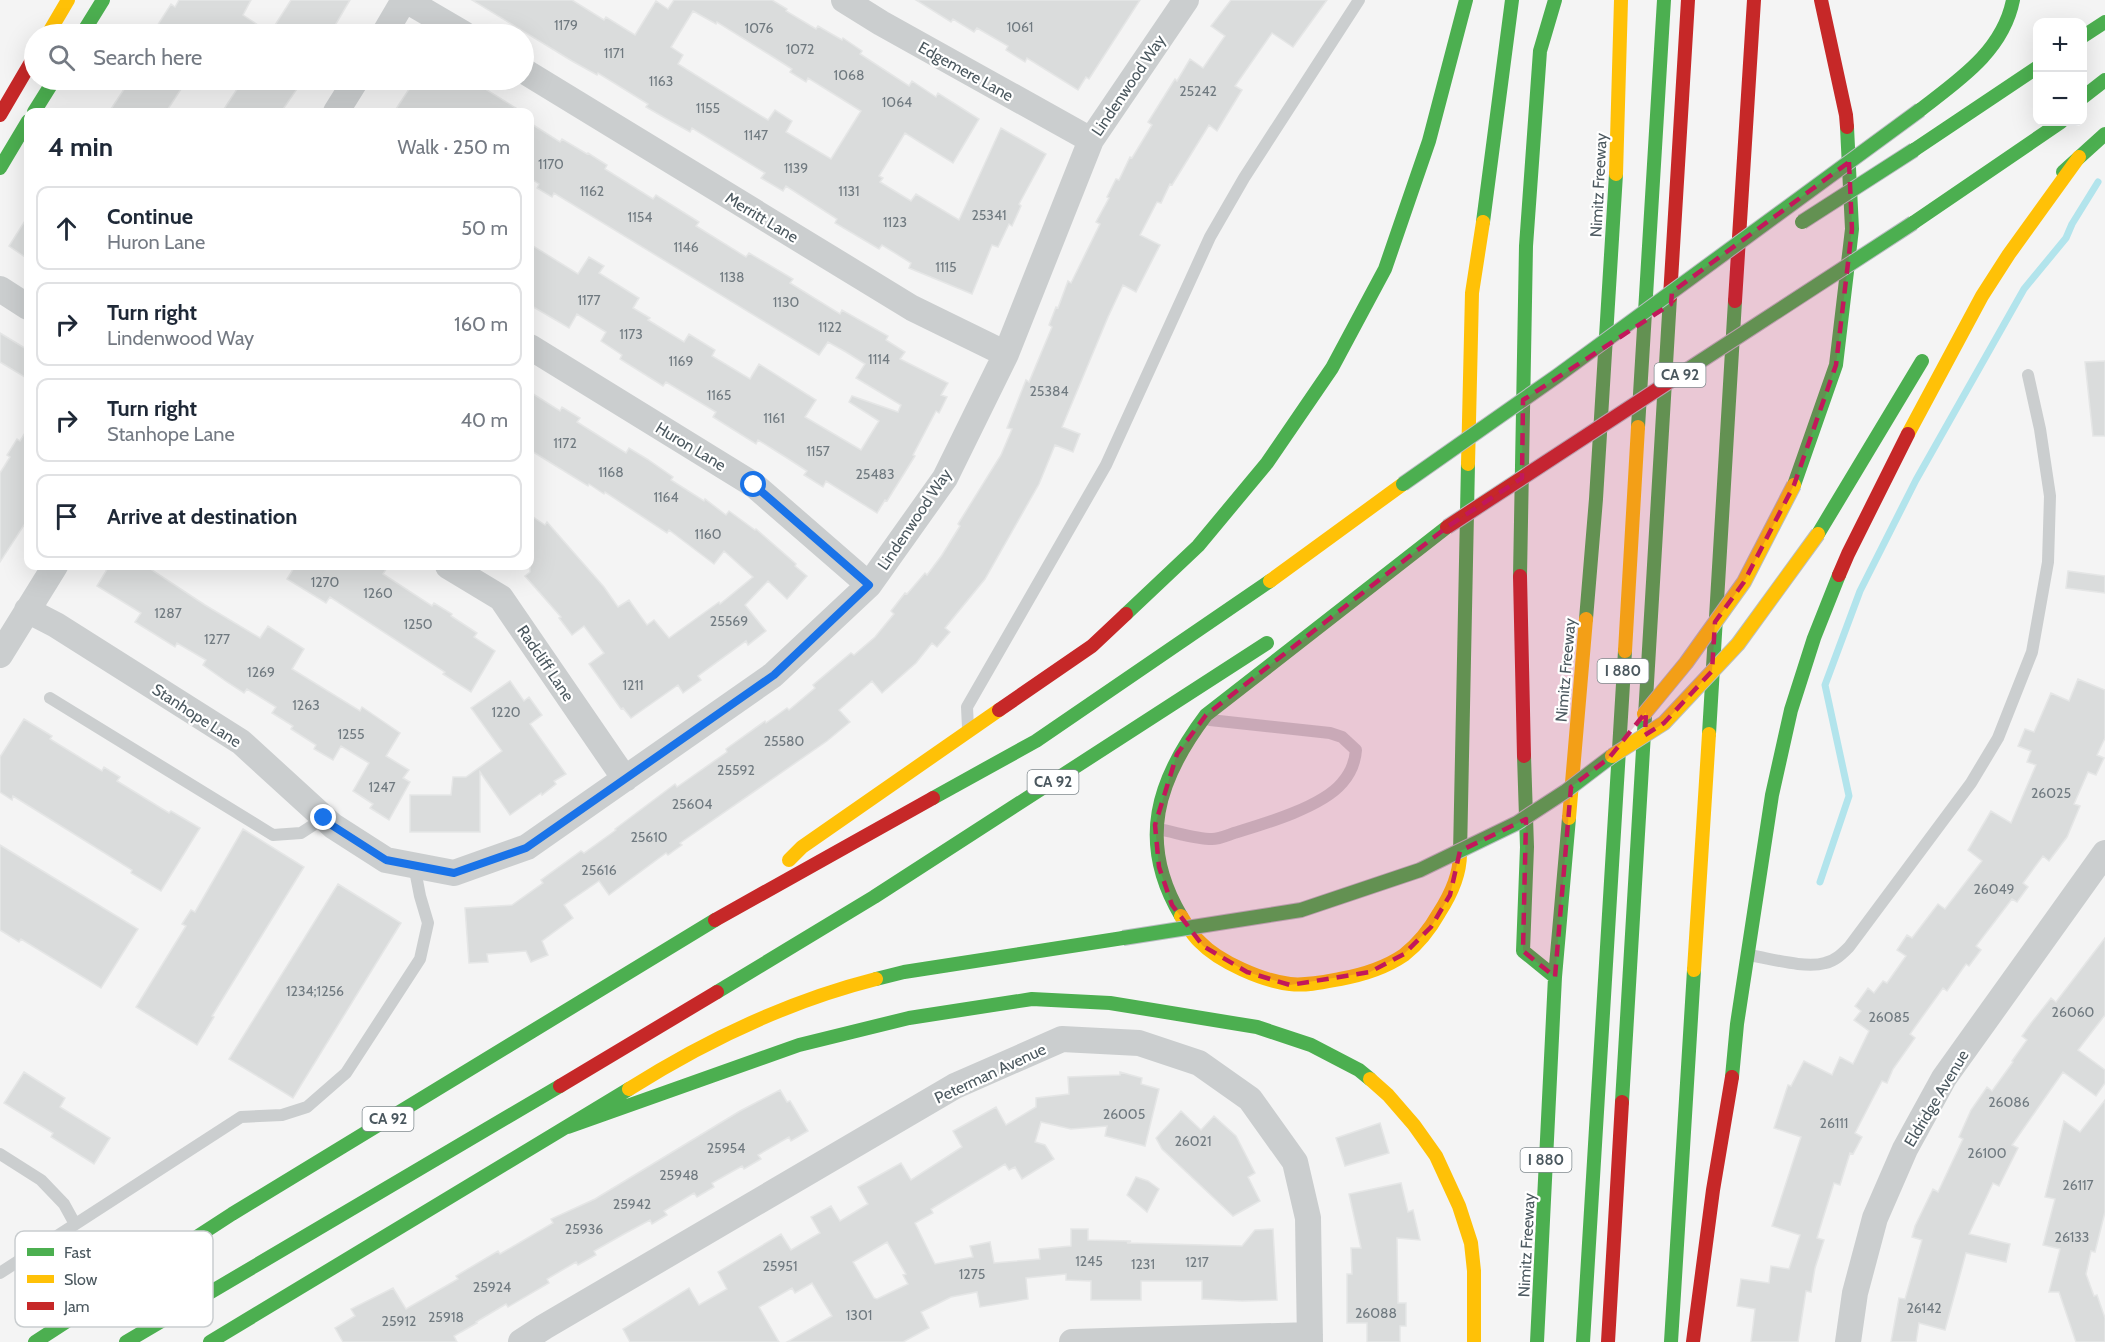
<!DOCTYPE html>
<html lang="en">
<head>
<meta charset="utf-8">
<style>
	body { margin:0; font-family:Cabin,sans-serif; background:#f6f6f7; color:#1f2937 }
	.controls { position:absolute; right:18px; top:18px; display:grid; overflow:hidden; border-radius:12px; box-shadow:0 6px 24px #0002 }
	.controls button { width:54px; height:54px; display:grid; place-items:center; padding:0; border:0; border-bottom:2px solid #e0e1e3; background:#fff; color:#1f2937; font:30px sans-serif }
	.stop { position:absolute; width:18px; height:18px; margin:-14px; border:4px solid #1a73e8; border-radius:50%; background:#fff }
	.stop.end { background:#1a73e8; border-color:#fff; box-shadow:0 2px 6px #0008 }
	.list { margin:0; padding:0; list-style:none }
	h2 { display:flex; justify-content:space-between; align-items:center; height:78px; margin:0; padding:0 24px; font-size:26px }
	h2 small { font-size:20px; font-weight:400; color:#747a83 }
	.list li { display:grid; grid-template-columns:39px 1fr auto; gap:18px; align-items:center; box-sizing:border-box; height:84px; margin:0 12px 12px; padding:0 12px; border:2px solid #e0e1e3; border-radius:12px }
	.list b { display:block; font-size:22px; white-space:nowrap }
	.list p { margin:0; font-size:20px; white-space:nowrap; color:#747a83 }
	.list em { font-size:20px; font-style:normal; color:#747a83 }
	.icon { flex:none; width:33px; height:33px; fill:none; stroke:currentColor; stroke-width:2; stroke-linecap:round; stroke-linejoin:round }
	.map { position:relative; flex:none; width:2105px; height:1342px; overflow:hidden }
	.search { position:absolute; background:#fff; box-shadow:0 6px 24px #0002; left:24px; top:24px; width:510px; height:66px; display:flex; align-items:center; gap:15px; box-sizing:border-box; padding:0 21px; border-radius:33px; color:#747a83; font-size:22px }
	.panel { position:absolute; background:#fff; box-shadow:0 6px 24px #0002; left:24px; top:108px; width:510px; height:462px; border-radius:12px }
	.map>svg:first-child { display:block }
</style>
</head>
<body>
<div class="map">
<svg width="2105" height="1342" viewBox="0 0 2105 1342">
	<rect width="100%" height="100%" fill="#f4f4f4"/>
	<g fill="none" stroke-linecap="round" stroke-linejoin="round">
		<path stroke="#b2e4ec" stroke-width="7" d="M1820,882L1849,796L1825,685L1860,591L1916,480L2024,289L2066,238L2072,224L2098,182"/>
	</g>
	<path fill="#dadcdc" stroke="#e5e6e6" stroke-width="1.5" fill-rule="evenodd" d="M179,0H251L243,15L270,33L291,0H350L330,34H152L171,4L175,7Z
		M472,0H572L604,20L606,17L635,35L656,1L668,9L674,0H772L787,9L786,11L816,29L818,26L842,40L843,38L862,51L860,54L909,86L912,81L936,97L938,93L979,119L953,163L905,133L879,176L883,178L880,182L911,201L916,194L959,220L1001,128L1046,154L1019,204L1021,206L1012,226L1009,224L998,247L992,245L972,294L909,268L911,263L882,245L879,249L835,223L837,219L786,186L783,191L761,178L765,173L692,128L690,132L665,118L646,107L648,104L598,73L597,75L572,61ZM693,11L716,24L717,22L770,55L792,69L790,72L806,82L808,78L861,111L831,159L786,132L792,121L775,110L768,120L678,64L683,55L671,47Z
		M916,0H1140L1089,79L1086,77L1078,90L1027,58L1025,62L1006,50L1008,46L977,28L974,32L953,19L951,22Z
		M1231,0H1327L1293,47L1272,33L1235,86L1242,90L1217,131L1209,125L1172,185L1170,184L1161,203L1157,202L1140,235L1160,245L1136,292L1123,285L1108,317L1062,427L1080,434L1073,452L1055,445L1039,484L985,579L945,628L950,632L937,647L932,643L916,663L882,693L872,681L839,710L850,722L827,741L680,843L682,845L668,855L666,853L609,895L599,881L564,905L573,918L542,941L548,955L531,962L526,951L487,954L488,962L469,963L465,908L512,905L543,883L541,880L581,851L584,853L616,830L615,829L675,784L677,787L727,752L726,749L765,721L766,723L787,708L789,710L815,688L813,685L851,653L854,655L875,637L894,614L891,611L905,593L907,594L925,573L927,575L942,555L960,526L958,524L1001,455L1012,429L1007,428L1026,380L1029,382L1052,327L1049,325L1056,307L1058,308L1068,281L1071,283L1100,224L1096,222L1109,198L1107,197L1116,179L1119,180L1130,157L1132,158L1152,125L1148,122L1175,79L1177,81L1190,59L1203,68L1225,36L1211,26Z
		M130,80H187L166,112H109Z
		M243,80H297L293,86L297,89L281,112H222Z
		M415,80H471L522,112H394Z
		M530,123L560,142L562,139L587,154L588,153L607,165L605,169L653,199L656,195L699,222L696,226L746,257L749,253L793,279L790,283L840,314L842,310L888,336L886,340L905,352L900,359L948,383L941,395L947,397L939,413L936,411L913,455L915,456L887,501L885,500L877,513L826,481L823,487L804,475L807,471L787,458L758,440L756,444L713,417L716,412L666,382L663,386L620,359L622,355L601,341L606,332L577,314L569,328L530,305V244L578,274L589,257L604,266L599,273L639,298L633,308L650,318L648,320L684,342L689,334L715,350L712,356L750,379L759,364L816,400L805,417L861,450L879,421L849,402L852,396L898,412L901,405L856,378L865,364L846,352L828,342L819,355L554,193L552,197L537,188L539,184L530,178Z
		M28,216V259L9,246Z
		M0,333L28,350V379L0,362Z
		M2105,361V436H2093L2085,362Z
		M530,392L560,411L562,407L580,418L577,422L626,453L629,448L647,459L673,477L671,480L704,501L705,499L726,515L729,511L755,530L756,529L796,564L795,566L807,576L787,599L768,581L745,605L766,631L748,645L746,641L698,676L701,680L683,693L678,685L631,718L623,708L621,709L589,664L604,653L584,626L572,635L559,618L561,617L525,576L530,572V515L545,525L547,522L604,587L618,607L629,600L647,625L654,620L669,638L719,602L720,604L753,577L724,551L714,564L669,530L667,533L605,492L604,494L589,484L588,486L530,450Z
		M28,428V519L0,562V473L10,457L7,455L17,439L20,441Z
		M109,566H146L205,605L260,638L268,626L304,649L292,669L360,711L362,707L400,733L386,756L409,770L403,778L410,782L389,820L370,808L373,804L353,791L369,763L341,746L333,760L314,749L316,745L291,729L293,726L272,713L276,707L247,689L244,693L227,682L203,665L206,660L177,643L175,647L135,622L141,613L97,586Z
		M295,566H388L383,574L432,606L434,603L452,614L451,616L477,633L474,637L495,651L471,692L443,674L445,672L330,597L326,603L287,579Z
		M2068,571L2105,576V593L2066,588Z
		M2078,679L2105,690V738L2097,755L2104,758L2096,775L2088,772L2074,804L2080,806L2067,837L2049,861L2043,856L2023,883L2028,887L2017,902L2012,899L1976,946L1981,950L1969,966L1966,964L1947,991L1943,988L1910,1034L1915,1038L1893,1069L1887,1083L1882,1081L1871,1102L1855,1133L1862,1137L1853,1154L1850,1153L1840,1185L1834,1183L1824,1215L1817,1238L1824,1240L1815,1268L1811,1292L1806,1291L1798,1342H1751L1755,1309L1737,1306L1741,1279L1769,1283L1771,1266L1789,1269L1800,1235L1772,1226L1801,1137L1774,1128L1788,1085L1791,1086L1804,1061L1832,1075L1840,1057L1853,1064L1869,1031L1854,1020L1861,1011L1855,1006L1868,988L1874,993L1883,981L1887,983L1906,956L1897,950L1907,935L1912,938L1938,904L1945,909L1982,861L1968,850L1991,811L2011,823L2036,765L2027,762L2031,751L2018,746L2025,729L2034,732L2051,693L2069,701Z
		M510,681L524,701L529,697L542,715L530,724L566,774L554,781L556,784L542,795L541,793L510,815L480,772V832H410V795H451L453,777H466L502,751L471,708Z
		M24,719L52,736L50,739L102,771L104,767L120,777L117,781L169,813L171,811L200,828L161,891L131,873L132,870L13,796L12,800L0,792V757Z
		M243,829L304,867L212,1016L214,1017L197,1045L136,1007L186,926L182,924L191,910L195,912Z
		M0,845L138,929L101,988L21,939L19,942L0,930Z
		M338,884L401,923L293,1098L229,1059Z
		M2105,938V1015L2078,1050L2105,1070V1083L2096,1096L2063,1072L2012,1145L2018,1148L1999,1186L1993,1183L1969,1234L2010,1244L2006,1262L1966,1253L1945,1330L1919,1323L1916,1342H1891L1899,1298L1905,1299L1922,1240L1912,1237L1915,1226L1933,1189L1938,1192L1963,1139L1959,1137L1971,1110L1987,1087L1992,1091L2013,1062L2012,1061L2027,1040L2022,1036L2032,1022L2051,998L2056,1002Z
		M24,1072L65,1098L60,1107L110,1138L94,1164L51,1137L53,1133L4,1103Z
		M1120,1072L1142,1078L1141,1084L1159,1089L1145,1146L1105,1136L1107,1126L1071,1129L1041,1122L1035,1142L1045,1145L1054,1159L1022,1179L1015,1167L1009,1170L1005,1164L931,1209L933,1213L915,1223L935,1264L973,1257L970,1246L990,1242L994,1263L1040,1259L1039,1249L1071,1246V1229H1088V1240L1131,1241L1127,1243L1242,1246L1255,1230L1273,1229L1277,1300L1242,1301L1202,1299V1281H1141V1300H1091V1281L1066,1280V1274L1026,1278L1028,1299L980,1307L977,1292L951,1297L921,1312L929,1328L903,1342H787L832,1316L812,1283L795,1293L792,1288L759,1307L779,1342H630L623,1329L689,1288L699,1305L727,1289L718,1272L781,1234L791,1250L820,1233L811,1217L831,1206L840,1221L868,1204L858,1187L901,1163L911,1180L962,1147L953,1131L996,1107L1006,1125L1036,1107V1098L1069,1094L1068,1077L1120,1075ZM887,1242L906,1274L903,1275L908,1284L877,1299L874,1298L853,1262Z
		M780,1090L787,1102L790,1101L808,1131L791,1141L789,1137L758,1155L761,1159L744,1169L742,1166L712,1183L714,1187L697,1197L694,1193L664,1211L667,1215L652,1224L650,1220L624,1234L594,1251L596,1255L578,1265L576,1262L547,1279L549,1283L508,1307L506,1304L476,1322L477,1323L454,1336L457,1342H343L335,1328L355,1316L351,1309L393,1288L406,1309L458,1279L456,1276L498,1251L500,1254L553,1223L551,1219L595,1199L740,1111Z
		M2105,1100V1212L2095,1252L2091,1251L2086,1274L2094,1296L2097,1295L2105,1318V1342H2076L2059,1292H2049L2060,1249L2043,1245L2055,1199L2045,1197L2064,1121L2080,1132Z
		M1181,1111L1201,1130L1214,1116L1236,1136L1255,1173L1248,1177L1260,1201L1233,1216L1162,1149L1156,1138Z
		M1380,1123L1389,1153L1345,1166L1336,1138Z
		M1136,1177L1148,1181L1159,1189L1147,1212L1127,1195Z
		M1401,1183L1408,1212L1413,1210L1420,1240L1397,1238L1398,1303H1406V1326H1400V1342H1367V1323H1347V1274H1352L1351,1248H1361L1349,1194Z"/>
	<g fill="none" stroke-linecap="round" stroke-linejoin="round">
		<path stroke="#cbcecf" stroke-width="12" d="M50,698L273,835L301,833L324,818
			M968,728L967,707L1106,465L1210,237L1244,178L1359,0
			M1158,829C1175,832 1195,839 1212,839C1219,839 1228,835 1234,833C1264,824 1322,807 1342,783C1350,774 1355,763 1356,750L1342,737L1330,733L1210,720
			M1748,955C1769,958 1805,969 1825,963C1835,961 1842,954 1849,947L1971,783L1998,738L2032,652L2048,562L2050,496L2040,429L2028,375
			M0,1154L41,1180L64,1204L75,1224
			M0,1273L241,1117L282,1115L307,1107L346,1073L420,959L428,923L420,896L414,865"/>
		<path stroke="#cbcecf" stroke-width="26" d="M406,0L464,34
			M844,0L881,23L1091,140
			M384,34L404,0
			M524,71L912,308L1006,354
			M336,112L356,80
			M0,289L28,307
			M530,347L754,485L869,585
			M448,566L501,598L625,779
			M27,610L56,625L241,742L333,826L386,860L454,873L527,847L773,675L869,585L945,478L1006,354L1091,140L1186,0
			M0,655L55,566
			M521,1342L544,1327L955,1086L1062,1039L1139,1043L1199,1063L1250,1099L1295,1162L1308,1218L1310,1342
			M1072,1342L1310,1335
			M1848,1342L1855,1293L1875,1218L1905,1149L1944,1078L2105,853"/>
		<path stroke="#4caf50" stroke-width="14" d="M82,34L103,0
			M2082,37L2105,22
			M2082,98L2105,80
			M1920,110C1959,80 2003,51 2013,0
			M34,112L54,80
			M1914,150L2038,67
			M0,168L28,121
			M2063,172L2105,134
			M1483,222L1512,0
			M1913,223L2061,122
			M1638,427L1664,0
			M1794,485L1836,365L1852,229L1847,127
			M1818,534L1922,361
			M1520,576L1526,246L1540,51L1555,0
			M1126,614L1198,546L1267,463L1332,368L1385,269L1429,141L1466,0
			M1586,619L1596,499L1616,174
			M1709,734L1735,301
			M1524,756L1527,847L1523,951L1555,977
			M933,798L1036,741L1270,581
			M1460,854L1468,464
			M1181,916C1137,842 1157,780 1206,715L1447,527
			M876,979L904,972L1123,938
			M717,992L874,897L1267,643
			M1732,1077L1737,1024L1772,795L1791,710L1814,638L1839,575
			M1622,1102L1670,297
			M568,1127L799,1045L909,1018L1032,999L1110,1003L1257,1027L1311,1045L1359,1070L1370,1079
			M35,1342L232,1214L715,920
			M126,1342L560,1086
			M210,1342L629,1089
			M1537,1342L1555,977L1569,818
			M1583,1342L1625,651
			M1671,1342L1694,970"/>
		<path stroke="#ffc107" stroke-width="14" d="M48,34L68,0
			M1616,174L1621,0
			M1908,434L1982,296L2009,254L2079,157
			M1468,464L1472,293L1483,222
			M1270,581L1403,484
			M1625,651L1638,427
			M1569,818L1586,619
			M789,860L802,847L999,710
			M1181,916C1187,925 1192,935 1200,942C1219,962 1263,981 1290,984C1306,986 1324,982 1340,979C1362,975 1385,968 1404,955C1418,944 1430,929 1439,913C1450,896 1460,874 1460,854
			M1694,970L1709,734
			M1370,1079L1388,1095L1414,1125L1436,1156L1459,1206L1471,1243L1474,1271V1342
			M629,1089C705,1041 789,1001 876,979"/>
		<path stroke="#c62828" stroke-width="14" d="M1821,0L1846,115L1847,127
			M0,115L34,57
			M1670,297L1688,0
			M1735,301L1754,0
			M1839,575L1848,554L1908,434
			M1520,576L1524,756
			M999,710L1092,646L1126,614
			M715,920L933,798
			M560,1086L717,992
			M1608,1342L1622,1102
			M1693,1342L1713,1190L1732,1077"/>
		<g stroke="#b9bec2" stroke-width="16" stroke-linecap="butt">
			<path id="fast-bridge" d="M1802,222L1914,150
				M1687,370L1913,223
				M1403,484L1557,376L1920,110
				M1123,938L1301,910L1420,870L1517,823L1566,791L1612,756"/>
		</g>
		<g stroke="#b9bec2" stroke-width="16" stroke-linecap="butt">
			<path id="slow-bridge" d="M1644,714L1686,663L1744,582L1794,485
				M1612,756L1664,723L1738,644L1818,534"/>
		</g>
		<g stroke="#b9bec2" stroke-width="16" stroke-linecap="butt">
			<path id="jam-bridge" d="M1447,527L1687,370"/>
		</g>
		<use href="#fast-bridge" stroke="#4caf50" stroke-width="14"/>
		<use href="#slow-bridge" stroke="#ffc107" stroke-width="14"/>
		<use href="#jam-bridge" stroke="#c62828" stroke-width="14"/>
	</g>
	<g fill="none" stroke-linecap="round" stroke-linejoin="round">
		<path stroke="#1a73e8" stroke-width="8" d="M324,818L333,826L386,860L454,873L526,848L774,675L869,585L754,485"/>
	</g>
	<path fill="#c2185b" fill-opacity="0.2" stroke="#c2185b" stroke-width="4.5" stroke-dasharray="12 8" stroke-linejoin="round" d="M1849,162L1852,229L1836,365L1794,485L1744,582L1715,622L1712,671L1664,723L1645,735L1646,712L1609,758L1571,787L1555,977L1523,951L1526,819L1460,851L1450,895L1431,927L1404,954L1370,972L1290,985L1247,972L1203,946L1172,905L1159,867L1155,825L1177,754L1206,715L1447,527L1522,478L1523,400L1671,304L1672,292Z"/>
	<g text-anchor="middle" stroke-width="4.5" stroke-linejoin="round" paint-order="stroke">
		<g font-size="14" fill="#707a80">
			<text x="566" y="30">1179</text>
			<text x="1020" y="32">1061</text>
			<text x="759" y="33">1076</text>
			<text x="800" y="54">1072</text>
			<text x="614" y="58">1171</text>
			<text x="849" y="80">1068</text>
			<text x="661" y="86">1163</text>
			<text x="1198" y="96">25242</text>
			<text x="897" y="107">1064</text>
			<text x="708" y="113">1155</text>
			<text x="756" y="140">1147</text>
			<text x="551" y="169">1170</text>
			<text x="796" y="173">1139</text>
			<text x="592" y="196">1162</text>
			<text x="849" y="196">1131</text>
			<text x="989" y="220">25341</text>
			<text x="640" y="222">1154</text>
			<text x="895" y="227">1123</text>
			<text x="686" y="252">1146</text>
			<text x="946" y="272">1115</text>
			<text x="732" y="282">1138</text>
			<text x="589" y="305">1177</text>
			<text x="786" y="307">1130</text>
			<text x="830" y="332">1122</text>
			<text x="631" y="339">1173</text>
			<text x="879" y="364">1114</text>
			<text x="681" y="366">1169</text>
			<text x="1049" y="396">25384</text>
			<text x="719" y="400">1165</text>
			<text x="774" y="423">1161</text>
			<text x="565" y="448">1172</text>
			<text x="818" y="456">1157</text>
			<text x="611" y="477">1168</text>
			<text x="875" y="479">25483</text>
			<text x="666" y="502">1164</text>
			<text x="708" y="539">1160</text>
			<text x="325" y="587">1270</text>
			<text x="378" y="598">1260</text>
			<text x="168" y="618">1287</text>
			<text x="729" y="626">25569</text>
			<text x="418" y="629">1250</text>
			<text x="217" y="644">1277</text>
			<text x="261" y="677">1269</text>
			<text x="633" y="690">1211</text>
			<text x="306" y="710">1263</text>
			<text x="506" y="717">1220</text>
			<text x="351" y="739">1255</text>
			<text x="784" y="746">25580</text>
			<text x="736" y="775">25592</text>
			<text x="382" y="792">1247</text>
			<text x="2051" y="798">26025</text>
			<text x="692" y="809">25604</text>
			<text x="649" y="842">25610</text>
			<text x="599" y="875">25616</text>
			<text x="1994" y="894">26049</text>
			<text x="315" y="996">1234;1256</text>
			<text x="2073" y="1017">26060</text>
			<text x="1889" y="1022">26085</text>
			<text x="2009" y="1107">26086</text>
			<text x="1124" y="1119">26005</text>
			<text x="1834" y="1128">26111</text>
			<text x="1193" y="1146">26021</text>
			<text x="726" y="1153">25954</text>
			<text x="1987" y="1158">26100</text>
			<text x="679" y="1180">25948</text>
			<text x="2078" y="1190">26117</text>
			<text x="632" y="1209">25942</text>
			<text x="584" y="1234">25936</text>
			<text x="2072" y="1242">26133</text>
			<text x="1089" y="1266">1245</text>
			<text x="1197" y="1267">1217</text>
			<text x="1143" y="1269">1231</text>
			<text x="780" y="1271">25951</text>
			<text x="972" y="1279">1275</text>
			<text x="492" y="1292">25924</text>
			<text x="1924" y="1313">26142</text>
			<text x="1376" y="1318">26088</text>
			<text x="859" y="1320">1301</text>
			<text x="446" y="1322">25918</text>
			<text x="399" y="1326">25912</text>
		</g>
		<g fill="#fff" stroke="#818a8f" stroke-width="1.5">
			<rect x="1654.5" y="363" width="51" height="24" rx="4.5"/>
			<rect x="1597.5" y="659" width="51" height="24" rx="4.5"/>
			<rect x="1027.5" y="770" width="51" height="24" rx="4.5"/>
			<rect x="362.5" y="1107" width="51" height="24" rx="4.5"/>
			<rect x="1520.5" y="1148" width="51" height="24" rx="4.5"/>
		</g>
		<g font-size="15" font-weight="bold" fill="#4b585f">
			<text x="1680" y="380">CA 92</text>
			<text x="1623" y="676">I 880</text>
			<text x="1053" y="787">CA 92</text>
			<text x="388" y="1124">CA 92</text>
			<text x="1546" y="1165">I 880</text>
		</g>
		<g font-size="16" fill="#4b585f" stroke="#fff">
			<text transform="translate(966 71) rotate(29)" y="6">Edgemere Lane</text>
			<text transform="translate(1128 85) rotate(-56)" y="6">Lindenwood Way</text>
			<text transform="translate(1598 185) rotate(-87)" y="6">Nimitz Freeway</text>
			<text transform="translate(762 217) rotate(31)" y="6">Merritt Lane</text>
			<text transform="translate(691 446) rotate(31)" y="6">Huron Lane</text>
			<text transform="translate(914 519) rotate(-56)" y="6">Lindenwood Way</text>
			<text transform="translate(546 663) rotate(56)" y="6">Radcliff Lane</text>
			<text transform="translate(1565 670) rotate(-85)" y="6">Nimitz Freeway</text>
			<text transform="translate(197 715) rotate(33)" y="6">Stanhope Lane</text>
			<text transform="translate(990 1073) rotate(-25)" y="6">Peterman Avenue</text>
			<text transform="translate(1936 1098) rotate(-59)" y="6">Eldridge Avenue</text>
			<text transform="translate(1526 1245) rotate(-87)" y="6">Nimitz Freeway</text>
		</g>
	</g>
	<rect x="15" y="1231" width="198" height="96" rx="9" fill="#fff" stroke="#c9cdcf" stroke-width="1.5"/>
	<rect x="27" y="1248" width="27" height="8" fill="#4caf50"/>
	<rect x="27" y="1275" width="27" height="8" fill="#ffc107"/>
	<rect x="27" y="1302" width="27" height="8" fill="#c62828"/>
	<g font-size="16" fill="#4b585f">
		<text x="64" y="1258">Fast</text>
		<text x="64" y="1285">Slow</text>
		<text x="64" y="1312">Jam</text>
	</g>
</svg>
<div class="controls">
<button>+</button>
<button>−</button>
</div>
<div class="stop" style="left:754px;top:485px"></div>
<div class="stop end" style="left:324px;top:818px"></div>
<div class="search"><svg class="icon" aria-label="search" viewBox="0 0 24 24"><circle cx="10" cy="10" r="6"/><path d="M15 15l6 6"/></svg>Search here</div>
<section class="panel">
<h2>4 min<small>Walk · 250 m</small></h2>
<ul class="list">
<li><svg class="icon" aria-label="ahead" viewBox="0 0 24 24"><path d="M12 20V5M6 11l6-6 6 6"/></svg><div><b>Continue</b><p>Huron Lane</p></div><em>50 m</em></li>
<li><svg class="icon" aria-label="right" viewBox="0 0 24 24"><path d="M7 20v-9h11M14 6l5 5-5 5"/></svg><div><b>Turn right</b><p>Lindenwood Way</p></div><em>160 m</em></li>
<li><svg class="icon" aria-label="right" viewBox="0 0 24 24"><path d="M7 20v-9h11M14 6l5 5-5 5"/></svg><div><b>Turn right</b><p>Stanhope Lane</p></div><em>40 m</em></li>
<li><svg class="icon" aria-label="arrive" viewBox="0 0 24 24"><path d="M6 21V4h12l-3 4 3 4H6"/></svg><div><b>Arrive at destination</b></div></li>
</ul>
</section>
</div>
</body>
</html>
